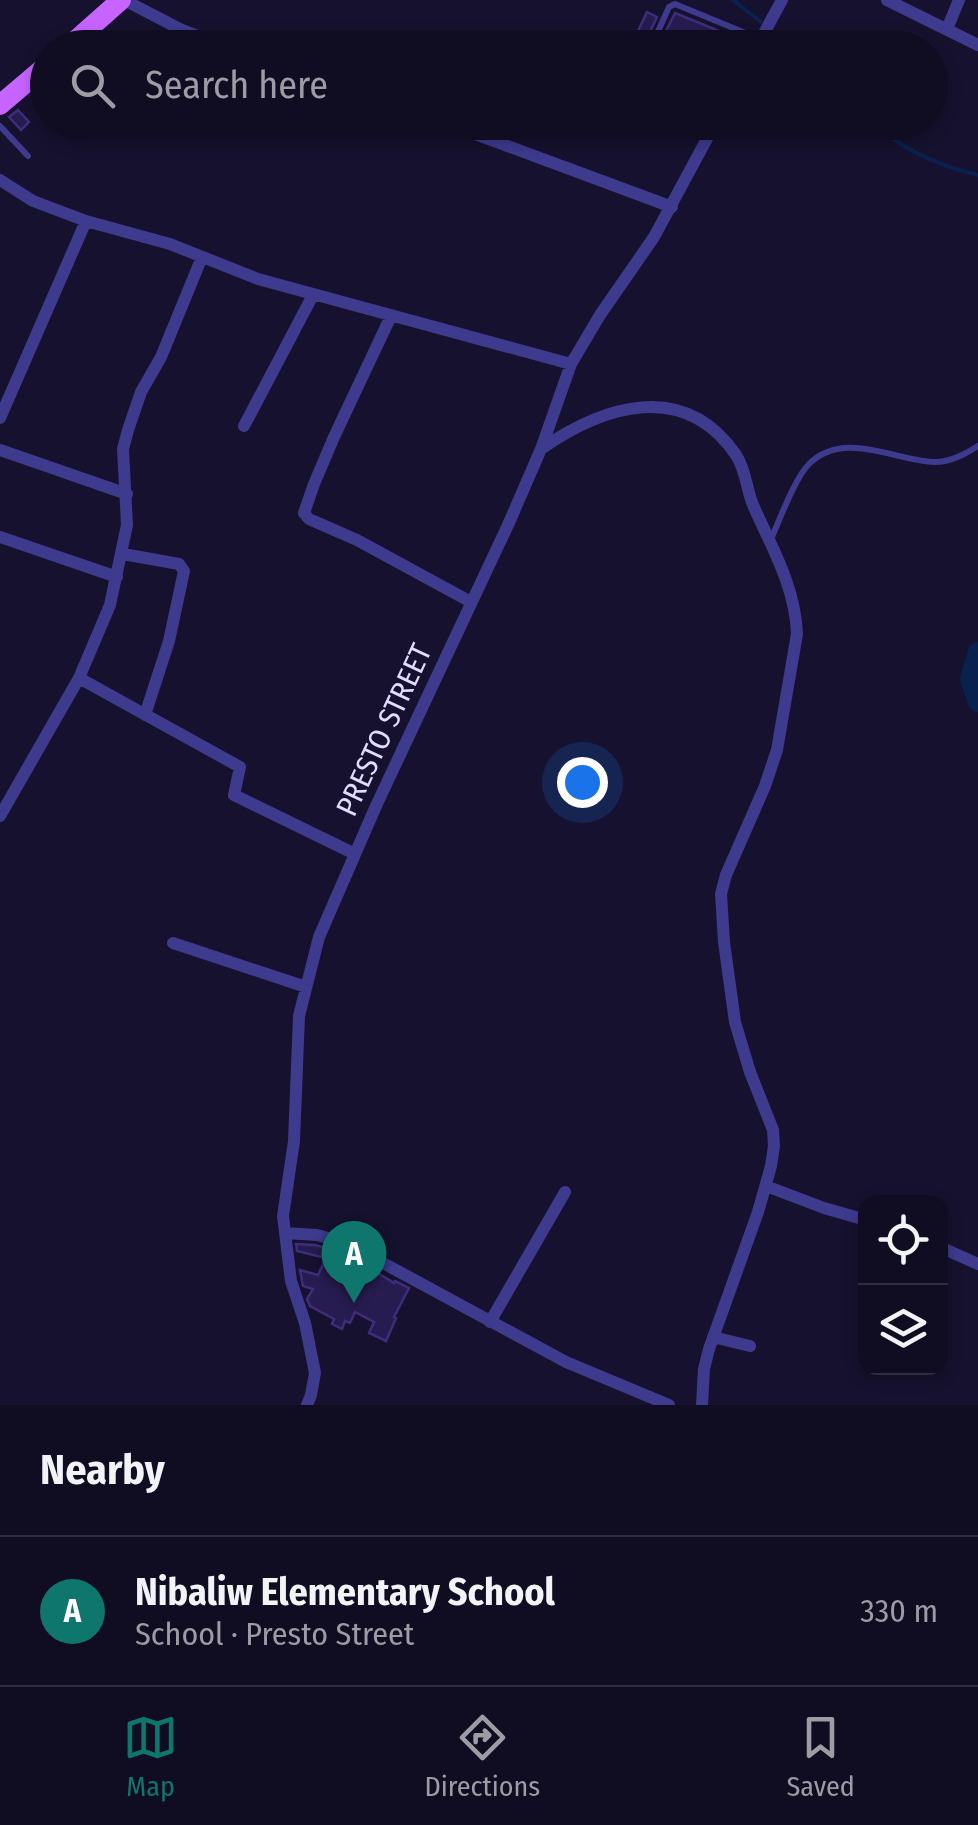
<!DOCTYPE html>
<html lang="en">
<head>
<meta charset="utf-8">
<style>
	body { margin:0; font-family:"Fira Sans Condensed",sans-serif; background:#1e1b2f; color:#f1f3f6 }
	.controls { position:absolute; right:30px; bottom:30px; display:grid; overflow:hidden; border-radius:20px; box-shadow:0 5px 15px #0003 }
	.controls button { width:90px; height:90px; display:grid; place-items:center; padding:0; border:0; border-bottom:2px solid #302d40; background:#100d22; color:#f1f3f6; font:50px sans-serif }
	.you { position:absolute; left:582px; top:782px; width:35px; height:35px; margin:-25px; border:8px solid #fff; border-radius:50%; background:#1a73e8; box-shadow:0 0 0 15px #1a73e833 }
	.badge { display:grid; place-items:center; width:65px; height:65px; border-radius:50%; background:#0f766e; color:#fff; font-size:32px; font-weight:700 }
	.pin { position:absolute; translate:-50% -82px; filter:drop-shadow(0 2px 5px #0008) }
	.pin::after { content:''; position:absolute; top:52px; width:35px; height:30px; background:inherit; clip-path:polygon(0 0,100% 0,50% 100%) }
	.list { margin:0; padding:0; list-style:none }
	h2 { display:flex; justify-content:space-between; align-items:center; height:130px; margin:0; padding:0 40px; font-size:42px }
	h2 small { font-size:32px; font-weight:400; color:#9c9ca5 }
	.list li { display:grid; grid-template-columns:65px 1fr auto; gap:30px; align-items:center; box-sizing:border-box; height:150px; padding:0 40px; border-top:2px solid #302d40 }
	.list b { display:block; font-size:38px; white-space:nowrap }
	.list p { margin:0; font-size:32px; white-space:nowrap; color:#9c9ca5 }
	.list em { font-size:32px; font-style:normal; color:#9c9ca5 }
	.icon { flex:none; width:55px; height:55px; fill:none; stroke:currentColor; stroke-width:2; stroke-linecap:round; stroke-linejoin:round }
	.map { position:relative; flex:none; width:978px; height:1405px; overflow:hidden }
	.search { position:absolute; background:#100d22; box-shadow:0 5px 15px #0003; left:30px; right:30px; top:30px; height:110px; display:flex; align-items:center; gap:25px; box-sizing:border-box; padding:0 35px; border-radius:55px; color:#9c9ca5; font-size:38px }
	.sheet { height:280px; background:#100d22 }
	nav { display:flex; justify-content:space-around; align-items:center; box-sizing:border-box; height:140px; border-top:2px solid #302d40; background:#100d22; font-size:28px; color:#9c9ca5 }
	nav a { display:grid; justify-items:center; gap:5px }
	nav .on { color:#0f766e }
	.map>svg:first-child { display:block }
</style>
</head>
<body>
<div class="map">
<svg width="978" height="1405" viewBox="0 0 978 1405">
	<rect width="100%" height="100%" fill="#16112e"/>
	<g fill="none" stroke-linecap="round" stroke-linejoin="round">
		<path stroke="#09214f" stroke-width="4" d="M733,0L794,48
			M872,122C901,149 940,166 978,175"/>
		<path stroke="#09214f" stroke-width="20" d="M978,652L970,679L978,702"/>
	</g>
	<path fill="#271c50" stroke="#3e2d7c" stroke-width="2.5" d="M647,12L657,17L648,36L649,48H630Z
		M675,13L739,39L733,48H670L662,39Z
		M18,110L29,122L21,130L9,117Z
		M296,1244L315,1245L334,1250L368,1267L394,1283L395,1281L409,1288L394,1317L396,1318L386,1341L369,1333L374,1322L355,1312L350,1323L345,1321L342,1329L332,1324L334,1319L310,1306L307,1299L313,1289L303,1286L300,1270L318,1275L326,1258L297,1251Z"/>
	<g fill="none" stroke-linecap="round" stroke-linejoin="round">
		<path stroke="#3e3a8e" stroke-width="6" d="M663,48L655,44V38L669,7L675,4L760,39
			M0,126L28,156
			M771,539C780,519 795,478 809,464C844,429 895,461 935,462C951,462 965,454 978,446"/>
		<path stroke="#3e3a8e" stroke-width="12" d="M124,0L180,29L228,48
			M887,0L978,45
			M947,29L959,0
			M756,48L782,0
			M443,122L672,207
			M0,180L33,201L86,221L170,244L258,279L571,364
			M391,316L334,437L314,484L304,513L309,519L357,540L471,602
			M0,418L86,221
			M244,426L313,295
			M541,449C603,406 684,379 736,455C746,470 746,488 753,505C772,548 795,586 797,634L777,750L765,786L726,875L721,894L724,942L735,1022L750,1072L773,1130L774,1146L771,1166L758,1212L709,1349L704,1369L702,1405
			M0,450L127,494
			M0,537L117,577
			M123,554L179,564L184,571L169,641L145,715
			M79,678L240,767L234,795L355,854
			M0,816L79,678L110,605L127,525L123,449L128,430L141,392L161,357L202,257
			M173,943L306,987
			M766,1186L824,1208L866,1220
			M285,1233L317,1235L346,1243L566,1362L669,1405
			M940,1247L978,1264
			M490,1322L565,1192
			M713,1337L750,1346
			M307,1405L311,1395L315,1373L305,1323L291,1281L283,1216L294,1141L299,1016L319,937L376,806L508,525L541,449L571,364L600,315L654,237L716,122"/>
		<path stroke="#c764ff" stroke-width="20" d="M67,48L121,0
			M0,105L48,64"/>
	</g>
	<g text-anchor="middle" stroke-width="10" stroke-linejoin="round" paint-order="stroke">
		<g font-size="30" fill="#e2ddff" stroke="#16112e">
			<text transform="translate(384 730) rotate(-65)" y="10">PRESTO STREET</text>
		</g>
	</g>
</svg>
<div class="controls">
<button><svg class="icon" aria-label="locate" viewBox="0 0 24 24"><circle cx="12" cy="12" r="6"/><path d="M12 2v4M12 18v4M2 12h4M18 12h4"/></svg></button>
<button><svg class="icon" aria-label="layers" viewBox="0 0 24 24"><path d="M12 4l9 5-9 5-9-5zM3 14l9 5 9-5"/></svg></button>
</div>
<div class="you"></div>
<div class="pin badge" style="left:354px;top:1303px">A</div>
<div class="search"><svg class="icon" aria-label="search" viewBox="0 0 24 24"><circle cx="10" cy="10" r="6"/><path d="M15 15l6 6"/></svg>Search here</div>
</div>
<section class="sheet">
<h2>Nearby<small></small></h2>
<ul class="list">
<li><span class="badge">A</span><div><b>Nibaliw Elementary School</b><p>School · Presto Street</p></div><em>330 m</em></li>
</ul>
</section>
<nav>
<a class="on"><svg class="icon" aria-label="map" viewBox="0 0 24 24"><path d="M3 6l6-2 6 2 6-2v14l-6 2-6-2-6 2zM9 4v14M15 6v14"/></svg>Map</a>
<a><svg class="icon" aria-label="directions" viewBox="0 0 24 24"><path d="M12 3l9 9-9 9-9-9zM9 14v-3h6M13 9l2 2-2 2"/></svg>Directions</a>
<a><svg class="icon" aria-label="saved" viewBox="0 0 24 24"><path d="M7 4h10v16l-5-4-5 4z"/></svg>Saved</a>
</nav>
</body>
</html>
